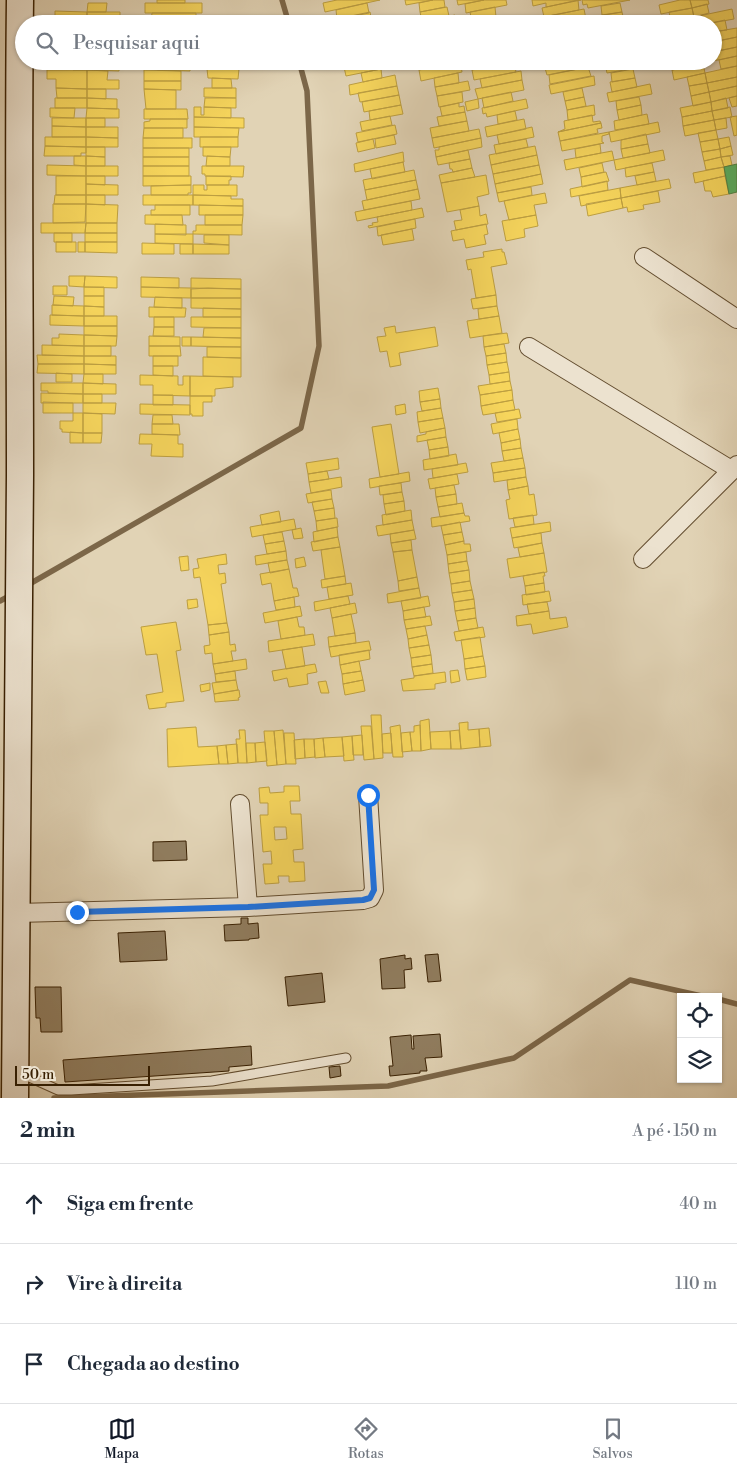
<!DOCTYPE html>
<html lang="pt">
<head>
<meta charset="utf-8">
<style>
	body { margin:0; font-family:"Libre Bodoni",serif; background:#f2f2f3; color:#1f2937 }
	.controls { position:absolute; right:15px; bottom:15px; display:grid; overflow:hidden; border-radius:0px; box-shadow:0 1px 4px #0004 }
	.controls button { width:45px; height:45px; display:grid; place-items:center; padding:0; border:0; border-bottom:1px solid #e0e1e3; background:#fff; color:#1f2937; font:25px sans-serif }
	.scale { position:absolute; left:15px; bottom:12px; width:135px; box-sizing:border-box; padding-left:5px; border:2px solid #392002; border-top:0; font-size:14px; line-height:18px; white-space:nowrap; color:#392002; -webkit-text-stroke:4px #ece2cf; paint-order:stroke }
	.stop { position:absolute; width:15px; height:15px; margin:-11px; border:4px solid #1a73e8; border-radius:50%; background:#fff }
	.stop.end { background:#1a73e8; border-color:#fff; box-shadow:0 1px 5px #0008 }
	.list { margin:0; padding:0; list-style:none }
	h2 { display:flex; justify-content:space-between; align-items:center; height:65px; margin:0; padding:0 20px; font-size:21px }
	h2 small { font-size:16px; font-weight:400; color:#747a83 }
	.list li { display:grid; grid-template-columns:32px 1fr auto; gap:15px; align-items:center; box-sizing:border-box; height:80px; padding:0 20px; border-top:1px solid #e0e1e3 }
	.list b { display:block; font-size:19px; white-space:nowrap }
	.list em { font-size:16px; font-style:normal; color:#747a83 }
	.icon { flex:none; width:28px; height:28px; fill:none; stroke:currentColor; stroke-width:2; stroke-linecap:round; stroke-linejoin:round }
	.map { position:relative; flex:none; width:737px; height:1098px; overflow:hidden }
	.search { position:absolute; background:#fff; box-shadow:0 1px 4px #0004; left:15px; right:15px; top:15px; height:55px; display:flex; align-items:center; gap:12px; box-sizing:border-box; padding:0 18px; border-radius:28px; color:#747a83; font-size:19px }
	.sheet { height:305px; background:#fff }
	nav { display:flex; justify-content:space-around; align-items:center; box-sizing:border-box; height:70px; border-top:1px solid #e0e1e3; background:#fff; font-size:14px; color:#747a83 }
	nav a { display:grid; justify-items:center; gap:2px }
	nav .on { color:#111827 }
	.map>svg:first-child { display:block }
</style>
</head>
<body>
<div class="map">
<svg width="737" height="1098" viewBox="0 0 737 1098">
	<rect width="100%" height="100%" fill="#e1d3b5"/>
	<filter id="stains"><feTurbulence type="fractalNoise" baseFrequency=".004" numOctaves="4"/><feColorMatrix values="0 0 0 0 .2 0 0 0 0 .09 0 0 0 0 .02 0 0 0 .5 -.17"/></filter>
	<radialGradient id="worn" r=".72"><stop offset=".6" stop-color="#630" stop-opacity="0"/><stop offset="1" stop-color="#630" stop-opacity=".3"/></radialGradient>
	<path fill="#f6d55c" stroke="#bd9f41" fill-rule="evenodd" d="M157,0H185V3H157Z
		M337,0H380L325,12L323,3Z
		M405,0H433L406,5Z
		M433,0H444L445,7L420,12L419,3Z
		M457,0H484L458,5Z
		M484,0H506L507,5L466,13L465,4Z
		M532,0H581L546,7V3L533,6Z
		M578,0L579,10L544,17L542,8Z
		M582,0H630L588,8L587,4L583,5Z
		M680,0H690L692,8L661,14L659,5Z
		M690,0H708L709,4L692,8Z
		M88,3H107L106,12H87Z
		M145,3H202V13H145Z
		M367,3L369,13L337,19L336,10Z
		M620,3L622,12L602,15L601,6Z
		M707,4L709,13L694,17L692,8Z
		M447,7L449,16L422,21L420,12Z
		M495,7L496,17L472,22L470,12Z
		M692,8L694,17L671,21L669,12Z
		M584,9L586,19L559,24H550L548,16Z
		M732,9L734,19L706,24H695L694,17Z
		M55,11L87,12V21H55Z
		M87,12H120V22L87,21Z
		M370,12L372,22L363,24H329L333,23L332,20Z
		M622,12L624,21L600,24L598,16Z
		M152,13H196V23L151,22Z
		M455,15L456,21L452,22V24H411Z
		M501,16L503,24H462L472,22Z
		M694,17L695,24H671L670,21Z
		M637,18L638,24H609L624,21Z
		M586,19V24H559Z
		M725,20L727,30L713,32V24H706Z
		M737,28V37L713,42V32Z
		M737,37V47L713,52V42Z
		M737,47V56L713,61V52Z
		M737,56V66L721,69L719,60Z
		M73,61H87V70H73Z
		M87,61H119V71L87,70Z
		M157,61H190V71L157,70Z
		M195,61H246V67H238L239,69H195Z
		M371,61H379L381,69L346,76L344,67Z
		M430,61H460V63L432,68Z
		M486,61H505L506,64L487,67Z
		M557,61H581L583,68L547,75L545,68L558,65Z
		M618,61H646L647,66L607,73L605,64Z
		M670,61H702L703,64L672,70Z
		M514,62L516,72L474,80L472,70Z
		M457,63V66H461L462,72L421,81L419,70Z
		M703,64L705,73L674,80L672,70Z
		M737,66V77L707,83L705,73Z
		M588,67L591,76L550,84L549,75Z
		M207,69H239L238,79L208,78Z
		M381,69L382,78L363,82L361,73Z
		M633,69L635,78L612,82L611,73Z
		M47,70H87V89L56,88V79H47Z
		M87,70L108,71L107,80H119V89H87Z
		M144,70L181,71V81H144Z
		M521,71L522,80L482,88L480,79Z
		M458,73L459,83L435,87L434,78Z
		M705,73L707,83L689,86L687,77Z
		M395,75L397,86L350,95L349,85Z
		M594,76L595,85L551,94L549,85Z
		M737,77V86L709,92L707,83Z
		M212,78L231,79L232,88H212Z
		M635,78L637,87L612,92L610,82Z
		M522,80L524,90L478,99L475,89Z
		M144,81H181V90L144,89Z
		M468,81L470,90L437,96L435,87Z
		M707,83L709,92L691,96L689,86Z
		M650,84L652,94L609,102L607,93Z
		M397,86L399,95L360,102L358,93Z
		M737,86V96L711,102L709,92Z
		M56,88L87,89V98H57Z
		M204,88H236V98L204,97Z
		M582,88L584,97L565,101L563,92Z
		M87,89H106V99L87,98Z
		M144,89L176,90V109H146Z
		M462,92L463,102L439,107L437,96Z
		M511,92L513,101L484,108L482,98Z
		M709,92L711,102L693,106L691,96Z
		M399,95L401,105L364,112L362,102Z
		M737,96V106L732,107L729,98Z
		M584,97L586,106L567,110L565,101Z
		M639,97L641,105L617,110L616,101Z
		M55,98H87V108H55Z
		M87,98L117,99V109L87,108Z
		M205,98H236V108L204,107Z
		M726,98L728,108L712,111L711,102Z
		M478,99L479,108L467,111L465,102Z
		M526,99L528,108L487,117L486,113L483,114L482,108Z
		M711,102L712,111L682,117L680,108Z
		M459,103V107L464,106L465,112L442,116L440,107Z
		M401,105L403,114L370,120L369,111Z
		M594,105L595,115L568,120L567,110Z
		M641,105L642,115L619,120L617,110Z
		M194,107H201V115H204V107L231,108V118L194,117Z
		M730,107L732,117L714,120L712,111Z
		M50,108H75L74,118L50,117Z
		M87,108L119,109V118H86Z
		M144,109H187L188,119H144Z
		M515,111L517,120L498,124L497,115Z
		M712,111L714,120L683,126L682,117Z
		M465,112L467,121L439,126L437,117Z
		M647,114L649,124L615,130L614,121Z
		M592,115L593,122L600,121L601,123L558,132L565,129L564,121Z
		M390,116L392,125L362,131L360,122Z
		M737,116V135L734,136L730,117Z
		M194,117L244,118V128L194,127Z
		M52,118H86V127L52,126Z
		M86,118H105V127H86Z
		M726,118L727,128L716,130L714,120Z
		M150,119H187V128H144V122L150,121Z
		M524,119L526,129L487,137L485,127Z
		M714,120L716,130L685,136L683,126Z
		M467,121L469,131L432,138L430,128Z
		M658,122L660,132L611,142L609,132Z
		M601,123L602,128L597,129L598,133L560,141L558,132Z
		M395,125L397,134L358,142L356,133Z
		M52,126L86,127V137H52Z
		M86,127H118V138L86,137Z
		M194,127L239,128L238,137H194Z
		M532,127L534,137L499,144L497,135Z
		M144,128H183V138H143Z
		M479,129L481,138L434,148L432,138Z
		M716,130L718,139L700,142L698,133Z
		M609,132V134L602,136V142L604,143L562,151L560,141Z
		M646,134L648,144L621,149V140Z
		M394,135L396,144L376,148L375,139Z
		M45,137H86V147L45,146Z
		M86,137L118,138V147H86Z
		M200,137H238V147H200Z
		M729,137L731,146L720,149L718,139Z
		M143,138H192V148H143Z
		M481,138L482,147L436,157L435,150H439V147Z
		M373,139L375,148L358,152L356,143Z
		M526,139L528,147L496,154L494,145Z
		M718,139L720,149L702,152L700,142Z
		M600,144L601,153L576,158L575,149Z
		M648,144L650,153L623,158L621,149Z
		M45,146L86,147V153H81V156H44Z
		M535,146L537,155L491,165L489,155Z
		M731,146L733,155L721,157L720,149Z
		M86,147H105V157L86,156Z
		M203,147H231L230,157L203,156Z
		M143,148H189V157H143Z
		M720,149L721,157L704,161L702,152Z
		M468,150L470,159L438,165L436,157Z
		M663,150L665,160L616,170L614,160Z
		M612,151L614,160L566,170L564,160Z
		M403,152L404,162L355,172L354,164Z
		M537,155L539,165L493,174L491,165Z
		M74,156H86V166L74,165Z
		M86,156L105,157V166H86Z
		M207,156L230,157V166H206Z
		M730,156L732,165L724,167L721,157Z
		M143,157H189V166H143Z
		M721,157L724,167L706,170L704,161Z
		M470,159L472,168L453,172L452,169H450L449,163Z
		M403,162L405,172L372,179L370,169Z
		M602,163L604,172L581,177L579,168Z
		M652,163L654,172L626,177L625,168Z
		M47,165L86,166V176L47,175Z
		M539,165L541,174L495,184L493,174Z
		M86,166H118V176H86Z
		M143,166H189V176H143Z
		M202,166H244L243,177L205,176V174H202Z
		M724,167L725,176L695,183L693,173Z
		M472,168L475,177L441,183L439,175Z
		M414,170L416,180L365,190L363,180Z
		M606,172L609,181L582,187L581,177Z
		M654,172L656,181L637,185L635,176Z
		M541,174L543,184L497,193L495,184Z
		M486,175L489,194L477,197L479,206L447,212L441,183Z
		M56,176H86V195H56Z
		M86,176H105V185L86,184Z
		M143,176H191V185L143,186Z
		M206,176H231V180H229V185H206Z
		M725,176L729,194L713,197L711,191H705L703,181Z
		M669,179L671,188L621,198L620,188Z
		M416,180L418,189L367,200L365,190Z
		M607,181L608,190L571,197L570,189Z
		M86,184L118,185V195H86Z
		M191,185V193H188V195H151V186Z
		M193,185H204V190H207V185H237V196L193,195Z
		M531,187L532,195L499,202L497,193Z
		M620,188L621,198L581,206L579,196Z
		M418,189L420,199L364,210L362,201Z
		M658,191L660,202L643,205L644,209L628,212L627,207L623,208L621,198Z
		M545,193L547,203L534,205L536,215L509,220L504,201Z
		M55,195H86V204H54Z
		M86,195H105V205L86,204Z
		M143,195H193V205H143Z
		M193,195L231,196V199H243V206L193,205Z
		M621,198L623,208L588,216L586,204Z
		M411,201L412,210L357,221L355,212Z
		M53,204H86L85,222L53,223Z
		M86,204L118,205L117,223H86Z
		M155,205H190V215H151V210H155Z
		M199,205L243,206V215H199Z
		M479,206L480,216L486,214L488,224L456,230L454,221L462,220L460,210Z
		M422,208L424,217L369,228L368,226L373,225L372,223L378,222L377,217Z
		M145,215H182L183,225L145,224Z
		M205,215H243L242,225H205Z
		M536,215L538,226L524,229L525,237L506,241L502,221Z
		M415,219L416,228L378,236L377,227Z
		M41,223H86L85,233H41Z
		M86,223H117V233H85Z
		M155,224L186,225V235L155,234Z
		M486,224L488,234L484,235L486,244L466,248L464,239L453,241L451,231Z
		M196,225H242V235L193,234V231H196Z
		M412,229L414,240L383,245L381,235Z
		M54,233H72V242H54Z
		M85,233H117V242H85Z
		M155,234H193V244L155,243Z
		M204,235H229V245L204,243Z
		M56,242H76V252H56Z
		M78,242H85V252H78Z
		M85,242H117V253L85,252Z
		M142,243L174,244V254H142Z
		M180,244H193V254H180Z
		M193,244L229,245V254H193Z
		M502,249V252H504L507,264L491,267L496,295L476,298L471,269L468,270L466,260L484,257L483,252Z
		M69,276H85L84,287L69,286Z
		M85,276L117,277V288L84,287Z
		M141,277L179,278V288L141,287Z
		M191,278L241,279V289L191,288Z
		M53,286H67V295H53Z
		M84,287H104V296H84Z
		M141,287L191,288V298L141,297Z
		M208,288L241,289V298H191V289Z
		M496,295L497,306L473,309L471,299Z
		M54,296L74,297L73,306L53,305Z
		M84,296H104V307L84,306Z
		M155,297L182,298V308L154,307Z
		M191,298H241V309L191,308Z
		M52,305L84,306V316L52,315Z
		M84,306L104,307V316H84Z
		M497,306L499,316L479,319L478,309Z
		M149,307L186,308L185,317H149Z
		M203,308L241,309V317H203Z
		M50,315L84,316V326L50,325Z
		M84,316H117V326H84Z
		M499,316L502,333L470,338L467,321Z
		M154,317H174V327H154Z
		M191,317H241V328L191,327Z
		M84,326H117V336L84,335Z
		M395,326L396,333L435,327L438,346L399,353L401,365L390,367L387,351L380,352L377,337L386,336L384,328Z
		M154,327H174V336H153Z
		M204,328H241V338L203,337Z
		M507,333L509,343L484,347L483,336Z
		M59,334L84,335V346L52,345V338H59Z
		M84,335L117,336L116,346H84Z
		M149,336L180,337V346H149Z
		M182,337H191V346H182Z
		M191,337L241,338V347L191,346Z
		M504,344L506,353L486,356L484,347Z
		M42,345L84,346V356L42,355Z
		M84,346H111V356H84Z
		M149,346H180L181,356H149Z
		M207,347H241V358L207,357Z
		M506,353L507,362L487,365L486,356Z
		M37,355L84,356V364H38Z
		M84,356H116V365L84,364Z
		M153,356H178V366H153Z
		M203,357L241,358V377L203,376Z
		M507,362L509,372L489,375L487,365Z
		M38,364H84V374L37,373Z
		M84,364L116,365V374H84Z
		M153,366H173V376L153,375Z
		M509,372L510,381L490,384L489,375Z
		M56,373L72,374V382H56Z
		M84,374H103V384L83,383Z
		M140,375L178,376V385H183V376H190V396L153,395V385H140Z
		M190,376L233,377V387L215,389V396H190Z
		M510,381L512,390L480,395L478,386Z
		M41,383H83V394L48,393V391H41Z
		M83,383L116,384V394H83Z
		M438,388L440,399L420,402L419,391Z
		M512,390L513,400L481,406L480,395Z
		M41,393L83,394V403H41Z
		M83,394H102V403H83Z
		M153,395H173V405H153Z
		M190,396H212V402H203V416H192V414H190Z
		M440,399L441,408L422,411L420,402Z
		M513,400L515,410L483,415L481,406Z
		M43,402L73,403V413H43Z
		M83,403H116L115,414L83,413Z
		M140,404L190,405V415L140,414Z
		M405,404L406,413L396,415L395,406Z
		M441,408L443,418L418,422L417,412Z
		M519,409L521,418L497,422L495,413Z
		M73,413H83V433L62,432V429H60V421H73Z
		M83,413L102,414V433H83Z
		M153,415H172L173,424H152Z
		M443,418L445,428L420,433L418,422Z
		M517,419L518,429L493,434L491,424Z
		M152,424H179L180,435L152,434Z
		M391,424L399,474L380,477L372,427Z
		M445,428L446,437L417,442V436L426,434V432Z
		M518,429L520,439L501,443L499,433Z
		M70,432L83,433V443H70Z
		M83,433H102L101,443H83Z
		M140,434L178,435V444H183V457L151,456L152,444H139Z
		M446,437L448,447L429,450L427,440Z
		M520,439L521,448L502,451L501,443Z
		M448,447L449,456L430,459L429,450Z
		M521,448L523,458L504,461L502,451Z
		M456,454L458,465L424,470L423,460Z
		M338,458L339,469L308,474L306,463Z
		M523,458L525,468L493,473L491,463Z
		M466,463L468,472L433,478L432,469Z
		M525,468L526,477L494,482L493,473Z
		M327,471L329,479L309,482L308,474Z
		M409,472L410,481L370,488L369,479Z
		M457,474L459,484L430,489L428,479Z
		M341,477L342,487L311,493L309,482Z
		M526,477L528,486L508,490L507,480Z
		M401,483L402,492L380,495L379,486Z
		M454,485L456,494L436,497L435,488Z
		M528,486L529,495L534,494L537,515L509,519L506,500L510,499L508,490Z
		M331,490L332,499L308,503L306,494Z
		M402,492L404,501L384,504L383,495Z
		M456,494L457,504L438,507L436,497Z
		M332,499L334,508L314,511L312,502Z
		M404,501L405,511L386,515L384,504Z
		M462,503L464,513L440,517L438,507Z
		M334,508L335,518L316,521L314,511Z
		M411,510L412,520L383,525L382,515Z
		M279,511L281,522L262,525L260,515Z
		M464,513L465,516H469L470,521L432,527L431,518Z
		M533,515L534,524L515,527L513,518Z
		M337,518L338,527L317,531L316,521Z
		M294,519L296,529L252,537L250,527Z
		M412,520L414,530L378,536L376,526Z
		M460,522L462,532L443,535L441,526Z
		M550,522L551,531L512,538L510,528Z
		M337,527L338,537L314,542L313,532Z
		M301,528L303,538L294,539L292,530Z
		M414,530L416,539L391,543L390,534Z
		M282,532L284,541L265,544L263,535Z
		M462,532L464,541L445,545L443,535Z
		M541,533L542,543L514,548L512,538Z
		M338,537L340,547L313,551L311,542Z
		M411,540L412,550L393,552L391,543Z
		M284,541L286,551L267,554L265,544Z
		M464,541V544H470L471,551L447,555L445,545Z
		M542,543L544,553L520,557L518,548Z
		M340,547L345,576L325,579L321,550Z
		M412,550L417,577L398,581L393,552Z
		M286,551L287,560L256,565L255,556Z
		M466,552L467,561L448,564L447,555Z
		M544,553L547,572L510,578L507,559Z
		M226,554L227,564L218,565L219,574L225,573L226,583L221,584L227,623L208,625L200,577L194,578L193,569L199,568L197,559Z
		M188,556L189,570L181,571L179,557Z
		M304,557L306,566L296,568L295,559Z
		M287,560L289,569L270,573L268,563Z
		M467,561L469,570L449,573L448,564Z
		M289,569L293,588H297L299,596L274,601L271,583L262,585L260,574Z
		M469,570L470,581L451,584L449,573Z
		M544,572L545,576H543L544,583L525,586L523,576Z
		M345,576L346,584L322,588L321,580Z
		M417,577L419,588L399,591L398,581Z
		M470,581L472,590L452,593L451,584Z
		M351,583L353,595L329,599L327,587Z
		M544,583L545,592L526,595L525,586Z
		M419,588L421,598L388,603L387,594Z
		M472,590L474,599L454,602L452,593Z
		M549,591L551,601L523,605L522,595Z
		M348,596L350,604L315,611L314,602Z
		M428,596L430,606L403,611L401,601Z
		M294,597L295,607L276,610L274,601Z
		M197,599L198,607L188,609L187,600Z
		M474,599L475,608L455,611L454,602Z
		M547,602L549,611L529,614L527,604Z
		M355,603L357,613L332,618L330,608Z
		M300,606L302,616L265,623L263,613Z
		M424,607L426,617L404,620L403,611Z
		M475,608L476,618L457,621L455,611Z
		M549,611L550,619L566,617L568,627L533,634L531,624L517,626L516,616Z
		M351,614L355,633L335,636L332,618Z
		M430,616L432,625L406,629L404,620Z
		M297,617L299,627H304L305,635L281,639L278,621Z
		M476,618L478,628L459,631L457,621Z
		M176,622L181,650L176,651L184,701L166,703V707L149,709L146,695L163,692L157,654L146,655L141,627Z
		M227,623L229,632L209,635L208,625Z
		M425,626L427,635L408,639L406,629Z
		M483,627L485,637L456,641L454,632Z
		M229,632L230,645L235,644L236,651H231L233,661L213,664L212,653L205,654L204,646L210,645L209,635Z
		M355,633L356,643L329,647L328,637Z
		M313,634L315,645L269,652L268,641Z
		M427,635L429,645L409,648L408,639Z
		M480,637L483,656L464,659L461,640Z
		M369,641L371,650L331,657L329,647Z
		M429,645L431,655L411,658L409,648Z
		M302,647L305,666L286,669L282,650Z
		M369,650L370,659L340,665L339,655Z
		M431,655L432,664L412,667L411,658Z
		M483,656L485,666L465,669L464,659Z
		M246,659L247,669L215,674L213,664Z
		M359,661L361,671L342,674L340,665Z
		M315,664L317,672L307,674L308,684L289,687L287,678L274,681L272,671Z
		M432,664L433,673L414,676L412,667Z
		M485,666L486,677L467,680L465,669Z
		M458,670L460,681L451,683L450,671Z
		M235,671L236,680L216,682L215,674Z
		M361,671L363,680L343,684L342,674Z
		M445,672L446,682L435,684V689L403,691L401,680L414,678V676Z
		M236,680L238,690L214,694L212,683Z
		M363,680L365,691L345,695L343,684Z
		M326,681L329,693H321L318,682Z
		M210,683V690L201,692L200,685Z
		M238,690H239L240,697L238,698L239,700L215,702L214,694Z
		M371,715H381L383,758L374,759Z
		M429,719L431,749L421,751L420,721Z
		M468,722V730L479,729L480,747L461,749L459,723Z
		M400,725L403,757H393L390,727Z
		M420,725L421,751H412L410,732H414V726Z
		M361,726H371L374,759L364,760Z
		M196,727L198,747L217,746L219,764L168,767L167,729Z
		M489,728L491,746L480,747L479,729Z
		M239,730H245L247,763H238L236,739H240Z
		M283,730L286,764L277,765L274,731Z
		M459,730L461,749H451L450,731Z
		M264,731H274L277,765L267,766Z
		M450,731L451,749H431L430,732Z
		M410,732L412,751L402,752L401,733Z
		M284,733H294L296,764H286Z
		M391,733L392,753H383L382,734Z
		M362,735L363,755H353L352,736Z
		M352,736L354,760L344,761L342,737Z
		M342,737L344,756L325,757L323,738Z
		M323,738L325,757L315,758L314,739Z
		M304,739L305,758L295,759L294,740Z
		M304,739H314L315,757L305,758Z
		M265,742L267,761L256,762L255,743Z
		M246,743H255L256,762L247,763Z
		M237,744L238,763L228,764L226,745Z
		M226,745L228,764H219L217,746Z
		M284,786H299L300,801H290L291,814H301L303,849L293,850L294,862H304L305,881L289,882V876H278L279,883L265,884L263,864H272L271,851L263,852L260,815H268V803H260L259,788L269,787L270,793L284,792ZM274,827H286L287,839L275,840Z"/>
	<path fill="#5aae61" stroke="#508344" d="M737,164V192L729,194L724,167Z"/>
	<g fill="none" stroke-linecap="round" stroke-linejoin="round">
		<path stroke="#7c6749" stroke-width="5.5" d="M282,0L289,24
			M26,586L301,428L319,346L307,91L299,61
			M0,601L11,595
			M718,999L737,1004
			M54,1098L388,1086L514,1058L630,980L706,997"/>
	</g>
	<path fill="#907d5f" stroke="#392002" d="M186,841L187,860L153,861V842Z
		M241,918H248V924L258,923L259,938L249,939V940L225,941L224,925L241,924Z
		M165,931L167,960L120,962L118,933Z
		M438,954L441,981L428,982L425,955Z
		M405,955V959L411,958L412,969L404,970L405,988L382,989L380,959Z
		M322,973L325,1002L288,1006L285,977Z
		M35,987H61L62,1032H41L40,1018H36Z
		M440,1034L442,1057L425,1058L427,1071H420V1073L390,1076L389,1066H393L390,1037L411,1035L412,1049H414L413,1036Z
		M251,1046L252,1065L229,1067V1071L65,1082L63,1060Z
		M340,1066L341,1076L330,1078L329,1067Z"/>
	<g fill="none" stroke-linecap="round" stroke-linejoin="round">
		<g stroke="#634d2f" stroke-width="11">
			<path id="service" d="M18,1072L58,1090H71L212,1081L346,1058"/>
		</g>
		<g stroke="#634d2f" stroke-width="20">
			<path id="minor" d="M644,257L737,319
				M529,347L731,470
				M643,559L737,465
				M240,804L248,907
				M17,913L248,907L363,900L370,898L374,890L368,795"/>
		</g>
		<g stroke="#392002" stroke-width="29">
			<path id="secondary" d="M15,1098C17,890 19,682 20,475C20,316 18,158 20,0"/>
		</g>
		<use href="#service" stroke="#ece2cf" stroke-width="9"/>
		<use href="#minor" stroke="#ece2cf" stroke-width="18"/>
		<use href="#secondary" stroke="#ece2cf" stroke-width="26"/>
	</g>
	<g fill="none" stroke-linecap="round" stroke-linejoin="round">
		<path stroke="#1a73e8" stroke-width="6" d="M77,912L248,907L363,900L370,898L374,890L368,795"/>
	</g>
	<rect width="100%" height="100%" filter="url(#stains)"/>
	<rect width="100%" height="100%" fill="url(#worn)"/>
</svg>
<div class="controls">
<button><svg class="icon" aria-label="locate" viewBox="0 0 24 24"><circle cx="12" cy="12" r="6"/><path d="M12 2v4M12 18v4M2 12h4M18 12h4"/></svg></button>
<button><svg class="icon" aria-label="layers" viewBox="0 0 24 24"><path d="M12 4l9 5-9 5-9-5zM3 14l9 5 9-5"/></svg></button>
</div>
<div class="scale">50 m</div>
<div class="stop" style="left:368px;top:795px"></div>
<div class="stop end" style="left:77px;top:912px"></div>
<div class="search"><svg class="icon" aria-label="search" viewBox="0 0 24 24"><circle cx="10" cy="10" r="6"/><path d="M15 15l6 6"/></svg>Pesquisar aqui</div>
</div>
<section class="sheet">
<h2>2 min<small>A pé · 150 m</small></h2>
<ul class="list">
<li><svg class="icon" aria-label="ahead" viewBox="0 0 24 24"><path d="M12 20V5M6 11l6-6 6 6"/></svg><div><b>Siga em frente</b></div><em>40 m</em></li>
<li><svg class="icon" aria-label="right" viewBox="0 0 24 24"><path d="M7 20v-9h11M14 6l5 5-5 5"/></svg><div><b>Vire à direita</b></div><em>110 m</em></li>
<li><svg class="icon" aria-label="arrive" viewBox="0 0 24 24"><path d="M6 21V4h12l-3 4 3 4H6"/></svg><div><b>Chegada ao destino</b></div></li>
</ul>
</section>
<nav>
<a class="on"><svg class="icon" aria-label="map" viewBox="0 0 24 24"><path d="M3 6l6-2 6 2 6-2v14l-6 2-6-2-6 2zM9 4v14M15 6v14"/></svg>Mapa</a>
<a><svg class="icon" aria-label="directions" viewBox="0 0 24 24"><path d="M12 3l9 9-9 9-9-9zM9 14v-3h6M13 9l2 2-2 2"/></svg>Rotas</a>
<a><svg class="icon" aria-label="saved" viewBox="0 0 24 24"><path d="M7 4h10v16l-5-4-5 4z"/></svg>Salvos</a>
</nav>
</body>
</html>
